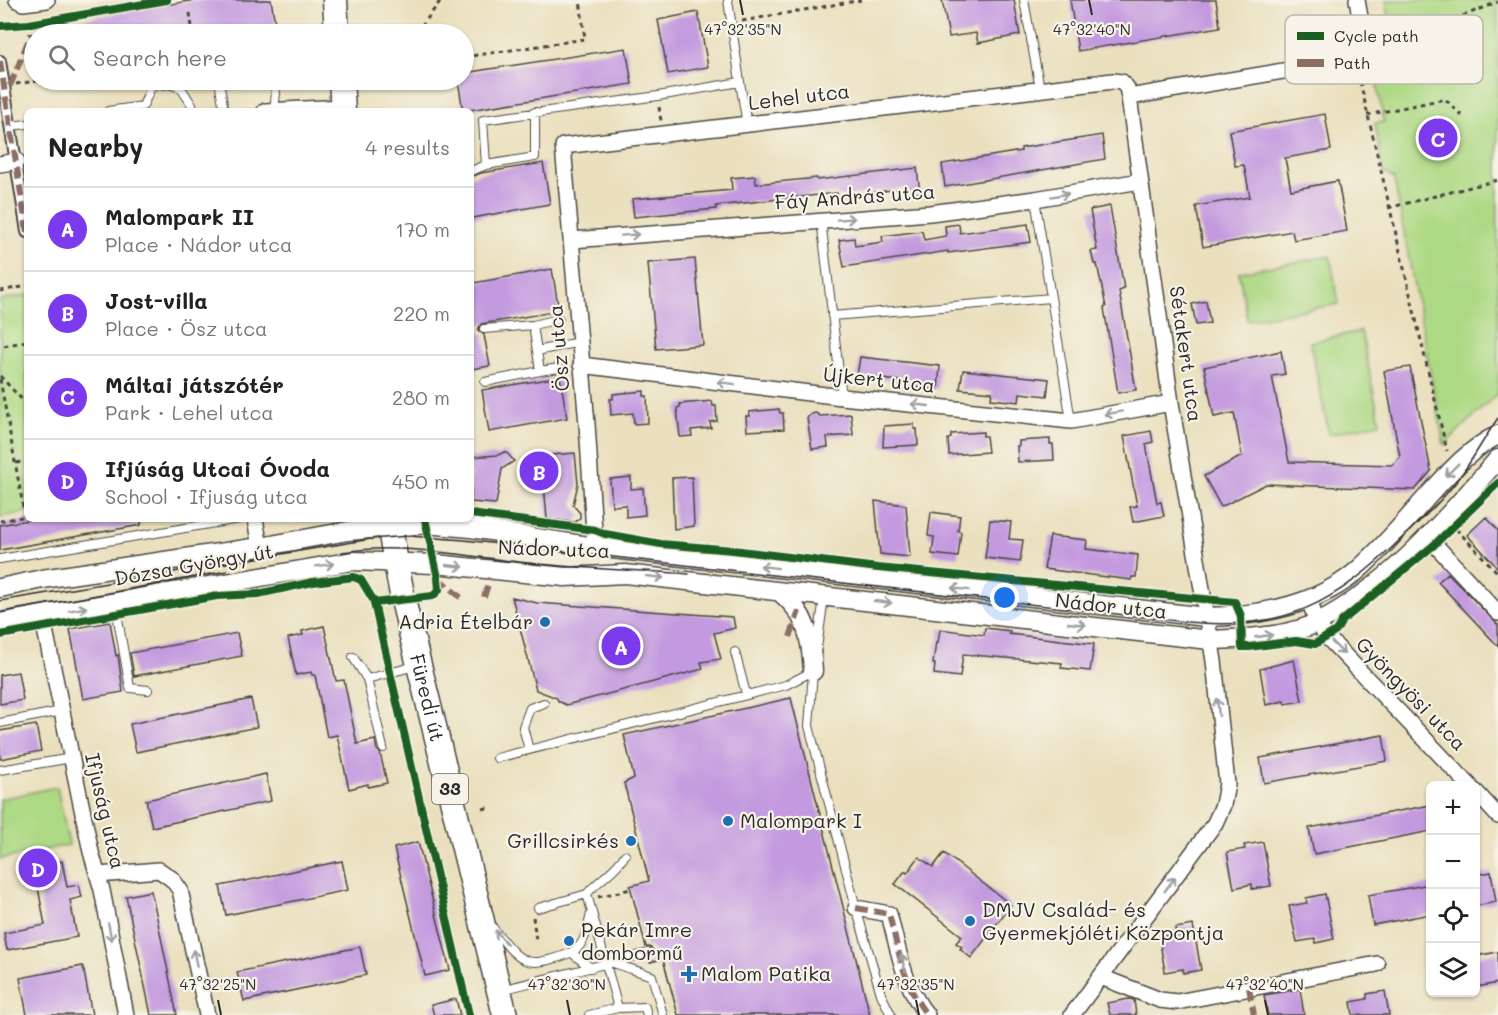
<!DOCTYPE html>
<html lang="en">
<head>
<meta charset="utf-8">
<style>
	body { margin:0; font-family:Mali,sans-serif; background:#f2f2f2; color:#222 }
	.controls { position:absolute; right:18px; bottom:18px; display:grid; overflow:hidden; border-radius:9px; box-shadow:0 2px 4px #0004 }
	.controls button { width:54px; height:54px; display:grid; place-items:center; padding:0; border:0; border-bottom:2px solid #e0e0e0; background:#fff; color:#222; font:30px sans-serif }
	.you { position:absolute; left:1005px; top:598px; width:21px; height:21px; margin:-15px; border:4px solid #fff; border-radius:50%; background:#1a73e8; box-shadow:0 0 0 9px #1a73e833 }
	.badge { display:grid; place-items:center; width:39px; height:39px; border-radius:50%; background:#7c3aed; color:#fff; font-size:20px; font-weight:700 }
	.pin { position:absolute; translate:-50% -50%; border:3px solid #fff; box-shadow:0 2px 6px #0006 }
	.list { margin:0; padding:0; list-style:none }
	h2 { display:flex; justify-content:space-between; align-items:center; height:78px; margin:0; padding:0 24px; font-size:26px }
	h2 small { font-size:20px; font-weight:400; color:#767676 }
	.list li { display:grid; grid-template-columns:39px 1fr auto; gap:18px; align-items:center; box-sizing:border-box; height:84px; padding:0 24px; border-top:2px solid #e0e0e0 }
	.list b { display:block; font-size:22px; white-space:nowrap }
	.list p { margin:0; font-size:20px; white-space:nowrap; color:#767676 }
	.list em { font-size:20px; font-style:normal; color:#767676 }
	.icon { flex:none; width:33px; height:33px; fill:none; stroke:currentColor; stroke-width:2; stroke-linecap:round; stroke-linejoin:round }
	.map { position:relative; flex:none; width:1498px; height:1015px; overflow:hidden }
	.search { position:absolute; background:#fff; box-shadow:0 2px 4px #0004; left:24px; top:24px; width:450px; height:66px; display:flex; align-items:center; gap:15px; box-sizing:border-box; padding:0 21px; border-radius:33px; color:#767676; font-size:22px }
	.panel { position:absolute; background:#fff; box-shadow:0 2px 4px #0004; left:24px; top:108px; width:450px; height:414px; border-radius:9px }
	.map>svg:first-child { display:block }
</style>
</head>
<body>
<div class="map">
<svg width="1498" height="1015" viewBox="0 0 1498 1015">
	<rect width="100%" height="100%" fill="#f7f3e8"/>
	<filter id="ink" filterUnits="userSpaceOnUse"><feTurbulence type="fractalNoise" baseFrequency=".0167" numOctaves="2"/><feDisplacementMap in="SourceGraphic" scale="12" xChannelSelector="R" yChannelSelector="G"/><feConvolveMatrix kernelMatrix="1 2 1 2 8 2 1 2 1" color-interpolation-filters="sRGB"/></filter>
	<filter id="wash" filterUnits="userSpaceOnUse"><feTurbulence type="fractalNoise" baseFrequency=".008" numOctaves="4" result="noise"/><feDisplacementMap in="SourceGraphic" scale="24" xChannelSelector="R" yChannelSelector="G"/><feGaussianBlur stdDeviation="1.35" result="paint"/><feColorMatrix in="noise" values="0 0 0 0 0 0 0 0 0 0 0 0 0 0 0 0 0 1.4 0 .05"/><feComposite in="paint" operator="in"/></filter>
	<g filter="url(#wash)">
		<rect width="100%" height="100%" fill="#eae0be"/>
		<path fill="#aed984" stroke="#6c8258" stroke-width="1.5" d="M1386,0H1498V393L1444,445L1394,179L1383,172L1375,123L1384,122L1377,85L1400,80Z
			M1330,256L1339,304L1247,320L1239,272Z
			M27,295V512L0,517V300Z
			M1361,331L1380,423L1329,434L1310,342Z
			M57,787L69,845L0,859V799Z"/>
		<g id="blocks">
			<path fill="#c399df" d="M195,0H271L277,34H69L66,22Z
				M942,0H1014L1020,35L978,43L976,33L949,37Z
				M1070,0H1216L1220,27L1078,51Z
				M698,12L708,67L668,74L658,20Z
				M626,48L632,84L463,111L458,80H464V73Z
				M1325,114L1331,150L1285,158L1291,190L1338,181L1347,231L1294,240L1292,231L1203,247L1196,206L1250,197L1244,165L1235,166L1229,131Z
				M1102,135L1105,159L945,187L942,164L1021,151V148Z
				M543,163L550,204L472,218L471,177L481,173Z
				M917,168L920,193L908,194L907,188L838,197L837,193L716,206V209L634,217L632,199L732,190L731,178L755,176L756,184L817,178V180Z
				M1110,206L1124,289L1119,291L1136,390L1118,393L1104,308L1106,307L1097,264H1094L1091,251L1097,250L1090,210Z
				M959,224L960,233L1028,224L1031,242L948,253V251L844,267L839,240L854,238L855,246L883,242L882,236L922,231L924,240L946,236L945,226Z
				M695,259L703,345L656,349L648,263Z
				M552,269L559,311L481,324L478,330L484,335L490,366L471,369V294L474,293L473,283Z
				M1206,301L1210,323L1196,325L1192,304Z
				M1281,351L1285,374L1272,376L1289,462L1392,465L1400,457L1384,371L1410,367L1431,471L1415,490L1266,484L1221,507L1204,476L1242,456L1234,413L1214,417L1204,367Z
				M860,357L940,366L938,389L898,387L899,381L857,376Z
				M963,370L1049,379L1047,396L1020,393L1019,402L991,399L992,392L960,389Z
				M560,377L567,418L489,432L482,390Z
				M644,391V396H647L648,423L634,424L633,413L611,415L610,399H613V394Z
				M712,401L713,406H716L717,421L710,422L711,428L691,430L692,436L680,437L677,408L680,407V404Z
				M779,409L780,413H783L784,429L747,431L746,416H750L749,412Z
				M816,413L820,416L851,414L853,435L827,437L828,447L812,449L807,418L811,414Z
				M914,424V429H917L918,445L883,447L884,426Z
				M1151,431L1153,442L1146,444L1157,503L1161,502L1164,516L1133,522L1130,507L1137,506L1124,436Z
				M983,432V436H986L988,452L949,455L948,439L951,438V434Z
				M1050,439V444H1053L1054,460L1018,462L1017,446H1019V441Z
				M504,452L508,454L514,461L502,469L496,504L471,502V457L498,455Z
				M575,453L578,484L573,505L580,513V518L575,522L547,519L544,484H528L527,458L552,457V455Z
				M631,477V489L643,488L645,515L626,517V505L612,506L610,479Z
				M692,477L694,526L674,529L672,478Z
				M875,501L906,505L910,557L880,554Z
				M931,512L960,516L958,531L961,532L958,557L932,554L934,537L928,536Z
				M1486,517L1498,530V568L1467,535Z
				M34,519H141V525L0,550V525Z
				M990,520L1011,522L1009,539L1023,540L1020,562L985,558Z
				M1050,536L1087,540L1086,549L1138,555L1136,577H1132L1131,580L1044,569Z
				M1448,573L1498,625V646L1438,582Z
				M512,597L537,603L733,617L735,628L714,633L721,659L701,662L703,669L566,705L558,701L557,698L536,690Z
				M110,622L116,656L118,655L123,692L83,699L70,629Z
				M324,626L336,681L344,680L357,744L375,740L377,750L380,753L387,783L368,787V784L349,789L337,735L327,737L315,675H312L311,672L296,675L288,638L303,635L302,631Z
				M985,628L1010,631L1009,634L1094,644L1090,671L1061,668L1062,663L963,654L960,677L934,674L935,664H933L936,642L938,643L940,629L984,635Z
				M237,633L242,656L134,676L130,653Z
				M1294,660L1302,701L1285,704L1284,701L1266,705L1260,669Z
				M18,672L23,700L0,704V675Z
				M791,698L870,1015H678L663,959L650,962L649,959L654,955V951L650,947H646L630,886L649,881L624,783L634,778L624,735Z
				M251,699L257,727L136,752L130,724Z
				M36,725L41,751L0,759V731Z
				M1383,735L1387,761L1264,783L1260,758Z
				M266,774L271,801L152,827L146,800Z
				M1431,805V831L1314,854L1309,828Z
				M418,842L450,970L425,976L394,848Z
				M1263,842L1271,886L1252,889V884L1234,888L1227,852L1245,849L1244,845Z
				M944,853L1011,905L971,958L960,949L962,947L956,943L962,936L895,884L905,871L907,873L919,857L933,867Z
				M62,861L67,887L79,885L82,897L70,900L77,937L7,950L4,933L45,925L34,866Z
				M342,861L348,890L226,915L220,886Z
				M1491,872L1496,902L1476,906V875Z
				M1431,884V914L1373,925L1368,895Z
				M151,891L156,913L177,1015H151L126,896Z
				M1325,894L1334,939L1316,943L1315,939L1297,942L1289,906L1307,903L1306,898Z
				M1193,925L1201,970L1183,973V969L1165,972L1159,937L1176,934L1175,928Z
				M360,947L366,975L244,1001L237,972Z
				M1498,952V983L1476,987V956Z
				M83,966L92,1015H27L20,978Z
				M1300,989L1304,1015H1268L1264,995Z
				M1385,991L1389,1015H1353L1351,1002L1367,999V994Z
				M456,999L460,1015H434L431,1005Z
				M1129,999L1134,1000L1136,1015H1110L1107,1003Z"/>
		</g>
	</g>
	<g filter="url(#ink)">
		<use href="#blocks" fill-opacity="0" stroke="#484641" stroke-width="1.5"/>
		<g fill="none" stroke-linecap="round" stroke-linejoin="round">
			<g stroke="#484641" stroke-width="10">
				<path id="service" d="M1024,0L1040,89
					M219,80L224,111
					M273,80L276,93L274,110
					M740,82L747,125
					M108,111L143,106L151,87L168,84L181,88L192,105L193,111
					M11,126L27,124
					M486,165L535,157V112
					M471,171L486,165L483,120L658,96L740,82L728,0
					M1035,199L1071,421
					M821,220L842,397
					M832,316L1051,298
					M533,325L559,319
					M484,329L533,325L540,371L485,382
					M537,351L579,342
					M540,371L559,368
					M0,559L239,519
					M115,602L130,688L148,690
					M817,648L824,597
					M735,652L746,694
					M353,657L367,679L383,748
					M813,672L809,726L856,908L881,994L891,1015
					M367,679L415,666
					M0,723L62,711
					M529,750L523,727L530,708L544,703
					M497,758L786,685L813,671
					M0,770L72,758
					M625,855C616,871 599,879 587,894L618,1008L645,1007L647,1015
					M538,908L587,894
					M492,927C501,937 512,955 525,960C534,964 544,961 553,959C583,951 584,943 591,914
					M572,953L591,968
					M613,963L652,976L663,1015
					M501,990L648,953
					M589,1015L618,1008"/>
			</g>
			<g stroke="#484641" stroke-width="14">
				<path id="pedestrian" d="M0,61L27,232"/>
			</g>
			<g stroke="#484641" stroke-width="18">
				<path id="minor" d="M17,0L23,3L47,0
					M265,111L343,107
					M0,164L17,161
					M572,240L930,213L1035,199L1140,181
					M581,365L842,397L1071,421L1171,403
					M255,519L260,547
					M1428,537L1498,613
					M595,547L587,424L563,146L1113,81L1122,82L1127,88L1129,97L1367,57L1357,0
					M1309,599L1317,623L1327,637L1470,786
					M42,615L91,852L102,890L126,1015
					M1476,792L1498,816
					M98,875L159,870L172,879L180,890L207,1015
					M856,908L889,914C898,948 904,987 927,1015
					M1101,977L1160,1000L1177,1002L1377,964
					M1072,1015L1215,823L1223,805L1227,784L1214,661L1171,403L1129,97"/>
			</g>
			<g stroke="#484641" stroke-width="21">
				<path id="tertiary" d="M0,588L42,579L260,547L348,531L425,524L471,528L595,547L1206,617C1258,616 1316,606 1357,571C1382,549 1404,523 1426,498C1448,474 1469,449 1498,435
					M780,592C807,614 811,638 813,671
					M0,622L353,561L435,564L565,577L625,574L1210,640C1242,639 1290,637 1318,622C1391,585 1445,519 1498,459"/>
			</g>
			<g stroke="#484641" stroke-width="27">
				<g id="primary">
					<path d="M335,0L337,34"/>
					<path d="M341,80L343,111"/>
					<path id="s1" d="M388,519L403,600L505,1015"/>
				</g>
			</g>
			<path stroke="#484641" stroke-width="3" stroke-dasharray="4.5 4.5" stroke-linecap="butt" d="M187,0L188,1
				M190,13L193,34
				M742,21L861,0
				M29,24L34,55
				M416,34L441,0
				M464,57L585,39L580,0
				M1358,73L1447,451
				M1359,77L1426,65L1440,25L1498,2
				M395,80L396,85
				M16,84L44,80
				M191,86L208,83
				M659,107L661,121
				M1367,115L1445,99L1463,117
				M1388,208L1498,180
				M0,291L27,286
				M4,346L27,341
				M0,376L27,405
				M0,379L25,517
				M16,463L27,461
				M0,521L27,516
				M1456,529L1498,573
				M483,809L491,807
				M598,897L631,889
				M533,917L536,940"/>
			<use href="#service" stroke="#fff" stroke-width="8"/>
			<use href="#pedestrian" stroke="#fff" stroke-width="10"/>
			<use href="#minor" stroke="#fff" stroke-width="15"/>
			<use href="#tertiary" stroke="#fff" stroke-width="18"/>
			<use href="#primary" stroke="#fff" stroke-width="24"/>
			<path stroke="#2b2b2b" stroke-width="1.5" d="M342,552C404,542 468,557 529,563C582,569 636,570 689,574
				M0,601L371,539L409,536L464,540L1187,622C1285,632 1336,603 1404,536C1426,515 1449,494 1466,468C1477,452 1487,434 1498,418
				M0,613L227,571"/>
			<path stroke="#8d6e63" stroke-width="6" stroke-dasharray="12 6" stroke-linecap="butt" d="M0,61L27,232
				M10,86L31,34
				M438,578L465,601
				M484,597L490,578
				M790,637L799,611
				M856,908L889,914C898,948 904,987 927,1015
				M1249,988L1254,1015"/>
			<g stroke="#f7f3e8" stroke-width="11">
				<path id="cycleway" d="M0,26L29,24L167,0
					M471,514L595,530L605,534L661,544L733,550L878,568L1235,602L1241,616L1242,647H1249L1296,641L1315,644L1336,631L1342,621L1434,545L1498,483
					M425,519L438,578L439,590L433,596L374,603L469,1015
					M0,635L217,596L258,594L313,582L354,577L361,580L375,603"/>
			</g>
			<use href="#cycleway" stroke="#1b5e20" stroke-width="8"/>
		</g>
		<defs><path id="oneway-shaft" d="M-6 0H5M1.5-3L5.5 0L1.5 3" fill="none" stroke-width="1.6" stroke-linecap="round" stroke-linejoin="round" transform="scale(1.5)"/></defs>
		<g stroke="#a0a0a0">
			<use href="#oneway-shaft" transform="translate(1060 195) rotate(-10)"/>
			<use href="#oneway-shaft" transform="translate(846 219) rotate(-4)"/>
			<use href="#oneway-shaft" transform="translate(630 235) rotate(-4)"/>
			<use href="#oneway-shaft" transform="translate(726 383) rotate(-173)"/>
			<use href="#oneway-shaft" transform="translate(920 405) rotate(-174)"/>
			<use href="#oneway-shaft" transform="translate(1113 413) rotate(170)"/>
			<use href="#oneway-shaft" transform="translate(1452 470) rotate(135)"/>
			<use href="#oneway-shaft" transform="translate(325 565) rotate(-9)"/>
			<use href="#oneway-shaft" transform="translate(455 566) rotate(6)"/>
			<use href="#oneway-shaft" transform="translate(769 567) rotate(-173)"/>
			<use href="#oneway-shaft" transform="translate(655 577) rotate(6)"/>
			<use href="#oneway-shaft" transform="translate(960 589) rotate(-173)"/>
			<use href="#oneway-shaft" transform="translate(883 602) rotate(6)"/>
			<use href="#oneway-shaft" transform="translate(78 609) rotate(-10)"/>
			<use href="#oneway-shaft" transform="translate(1077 624) rotate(6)"/>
			<use href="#oneway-shaft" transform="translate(1264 636) rotate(-8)"/>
			<use href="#oneway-shaft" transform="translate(1338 648) rotate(45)"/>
			<use href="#oneway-shaft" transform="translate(1218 707) rotate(-96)"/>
			<use href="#oneway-shaft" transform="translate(1170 884) rotate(-53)"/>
			<use href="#oneway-shaft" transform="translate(110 932) rotate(79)"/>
			<use href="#oneway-shaft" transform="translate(501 937) rotate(-131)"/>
			<use href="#oneway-shaft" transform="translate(195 958) rotate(-102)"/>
			<use href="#oneway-shaft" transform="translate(903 963) rotate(-106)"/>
		</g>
	</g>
	<path fill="none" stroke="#2b2b2b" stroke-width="2" d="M740,0L743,15M1089,0L1092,15M218,1000L221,1015M567,1000L570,1015M916,1000L919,1015M1265,1000L1268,1015"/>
	<g fill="#1f6fb2" stroke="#f7f3e8" stroke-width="2">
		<circle cx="545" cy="622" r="6"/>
		<circle cx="728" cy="821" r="6"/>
		<circle cx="631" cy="841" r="6"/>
		<circle cx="970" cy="921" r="6"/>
		<circle cx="569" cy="941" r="6"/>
		<path d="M686 965h6v6h6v6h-6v6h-6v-6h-6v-6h6z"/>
	</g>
	<g text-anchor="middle" stroke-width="4.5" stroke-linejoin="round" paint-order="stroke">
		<rect fill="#f7f3e8" stroke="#686764" stroke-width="1.5" x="432" y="774" width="36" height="30" rx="4.5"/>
		<g font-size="18" font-weight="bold" fill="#2b2b2b">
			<text x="450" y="795">33</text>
		</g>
		<g font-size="20" fill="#2b2b2b" stroke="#f7f3e8">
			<text transform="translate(799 97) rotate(-7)" y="7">Lehel utca</text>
			<text transform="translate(855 197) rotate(-4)" y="7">Fáy András utca</text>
			<text transform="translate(559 348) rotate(-95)" y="7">Ösz utca</text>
			<text transform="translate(1186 354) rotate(82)" y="7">Sétakert utca</text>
			<text transform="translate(879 380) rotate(6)" y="7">Újkert utca</text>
			<text transform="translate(554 549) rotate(2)" y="7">Nádor utca</text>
			<text transform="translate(194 565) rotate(-10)" y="7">Dózsa György út</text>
			<text transform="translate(1111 606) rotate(6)" y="7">Nádor utca</text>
			<text transform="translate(1411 694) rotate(46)" y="7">Gyöngyösi utca</text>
			<text dy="7" stroke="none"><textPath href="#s1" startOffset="183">Füredi út</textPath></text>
			<text transform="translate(105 811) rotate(77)" y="7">Ifjuság utca</text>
		</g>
		<g font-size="20" fill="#2b2b2b" stroke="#f7f3e8" text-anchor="start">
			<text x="533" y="629" text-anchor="end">Adria Ételbár</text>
			<text x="740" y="828">Malompark I</text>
			<text x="619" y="848" text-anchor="end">Grillcsirkés</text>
			<text x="982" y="917">DMJV Család- és<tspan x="982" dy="23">Gyermekjóléti Központja</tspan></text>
			<text x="581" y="937">Pekár Imre<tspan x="581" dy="23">dombormű</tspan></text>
			<text x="701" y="981">Malom Patika</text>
		</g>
	</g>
	<rect x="1285" y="15" width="198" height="69" rx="9" fill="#f7f3e8" stroke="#bab7af" stroke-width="1.5"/>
	<rect x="1297" y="32" width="27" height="8" fill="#1b5e20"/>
	<rect x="1297" y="59" width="27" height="8" fill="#8d6e63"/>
	<g font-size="16" fill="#2b2b2b">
		<text x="1334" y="42">Cycle path</text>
		<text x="1334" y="69">Path</text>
	</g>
	<g font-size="15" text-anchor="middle" fill="#2b2b2b" stroke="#f7f3e8" stroke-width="4.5" stroke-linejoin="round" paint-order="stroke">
		<text x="743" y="35">47°32'35"N</text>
		<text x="1092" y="35">47°32'40"N</text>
		<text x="218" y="990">47°32'25"N</text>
		<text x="567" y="990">47°32'30"N</text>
		<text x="916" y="990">47°32'35"N</text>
		<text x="1265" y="990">47°32'40"N</text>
	</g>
</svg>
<div class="controls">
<button>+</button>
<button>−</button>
<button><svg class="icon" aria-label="locate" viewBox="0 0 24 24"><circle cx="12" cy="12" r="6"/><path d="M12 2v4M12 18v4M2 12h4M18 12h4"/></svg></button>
<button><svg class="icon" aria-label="layers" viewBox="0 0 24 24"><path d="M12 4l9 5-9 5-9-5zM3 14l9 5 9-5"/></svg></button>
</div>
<div class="you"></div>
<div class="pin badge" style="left:621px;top:646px">A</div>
<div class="pin badge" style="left:539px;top:471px">B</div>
<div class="pin badge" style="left:1438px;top:138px">C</div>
<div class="pin badge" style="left:38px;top:868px">D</div>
<div class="search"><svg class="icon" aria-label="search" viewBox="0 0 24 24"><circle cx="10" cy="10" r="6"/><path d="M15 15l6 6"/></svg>Search here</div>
<section class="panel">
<h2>Nearby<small>4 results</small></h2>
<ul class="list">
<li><span class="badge">A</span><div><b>Malompark II</b><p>Place · Nádor utca</p></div><em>170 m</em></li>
<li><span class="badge">B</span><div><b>Jost-villa</b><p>Place · Ösz utca</p></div><em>220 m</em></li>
<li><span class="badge">C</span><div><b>Máltai játszótér</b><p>Park · Lehel utca</p></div><em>280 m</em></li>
<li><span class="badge">D</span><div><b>Ifjúság Utcai Óvoda</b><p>School · Ifjuság utca</p></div><em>450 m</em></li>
</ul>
</section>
</div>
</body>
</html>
